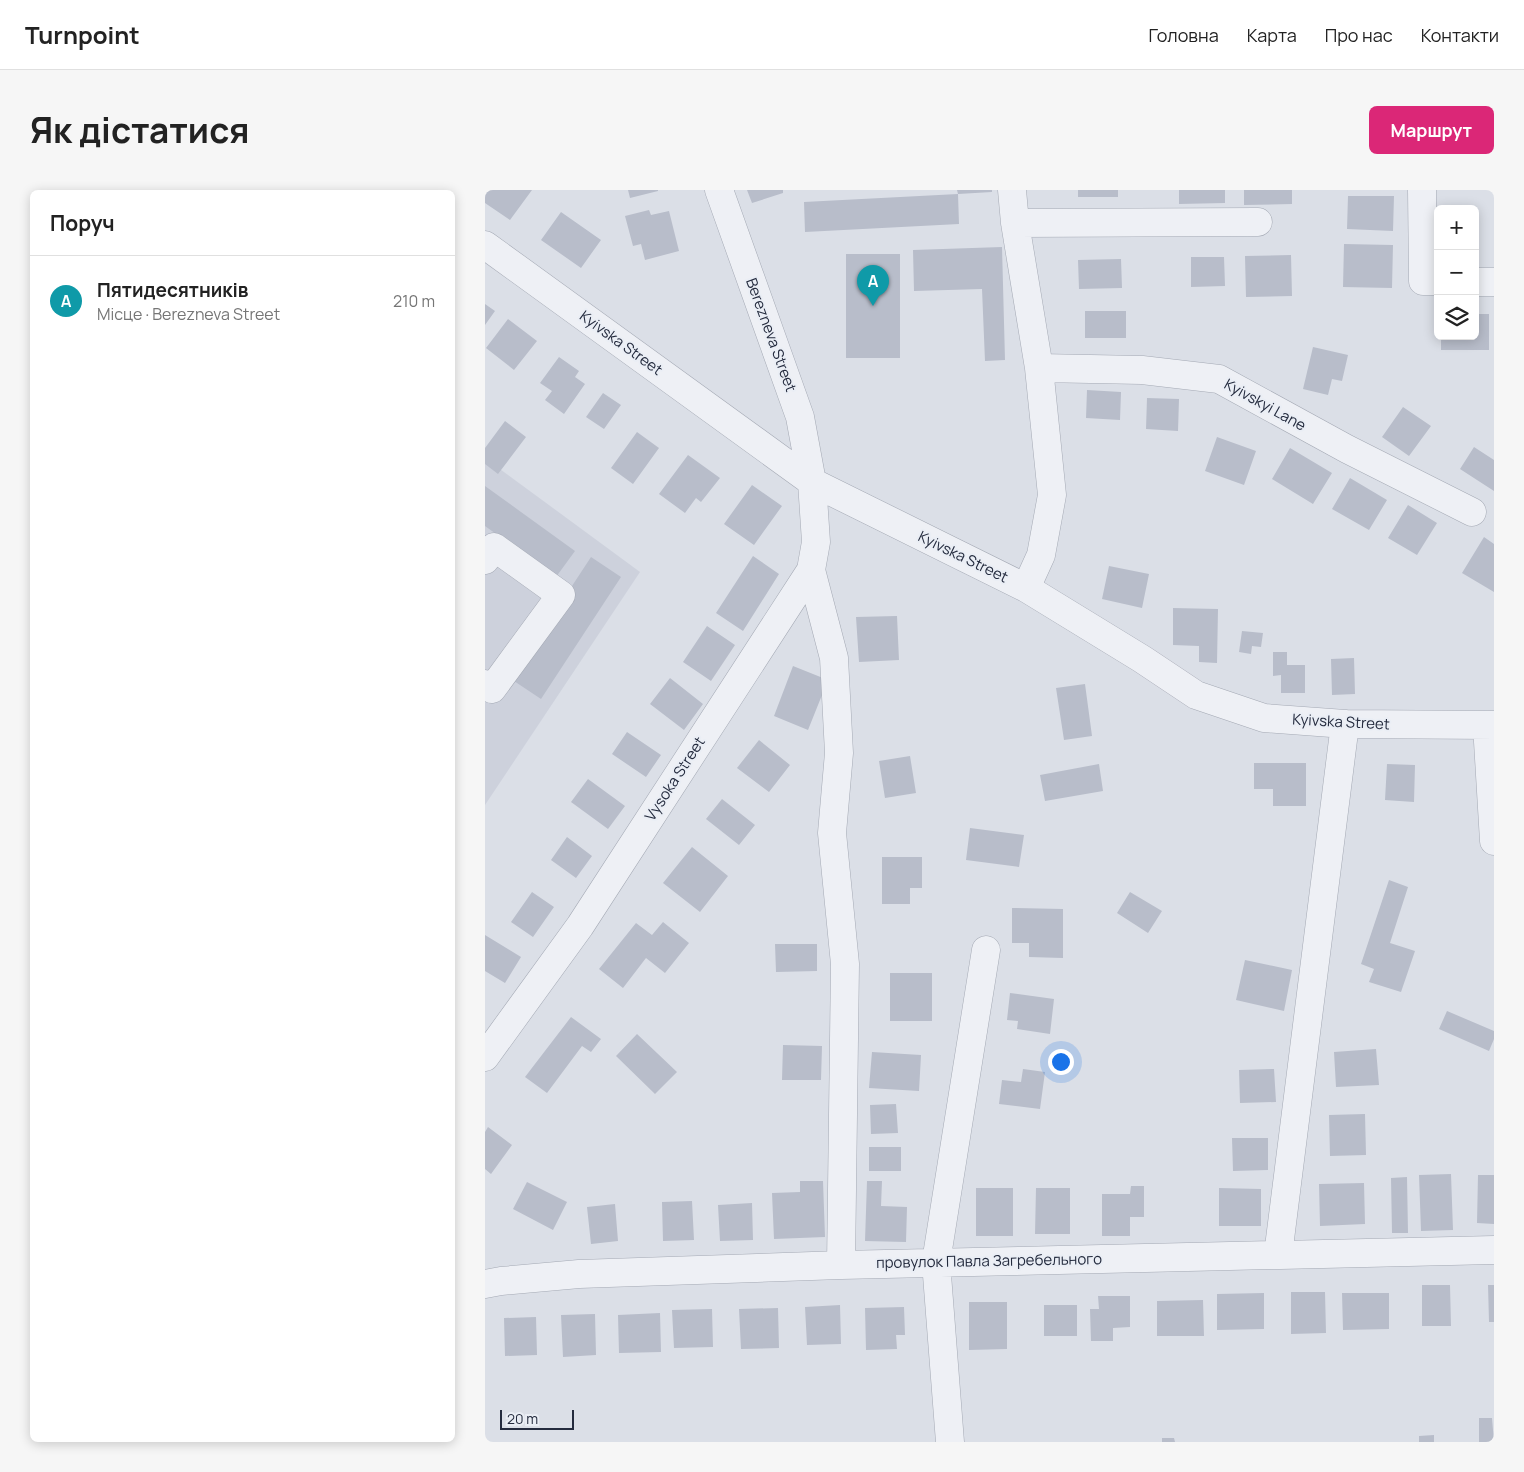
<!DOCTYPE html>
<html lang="uk">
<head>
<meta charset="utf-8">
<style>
	body { margin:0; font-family:Manrope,sans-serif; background:#f6f6f6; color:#222 }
	.controls { position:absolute; right:15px; top:15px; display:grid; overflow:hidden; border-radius:8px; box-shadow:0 2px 12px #0003 }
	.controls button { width:45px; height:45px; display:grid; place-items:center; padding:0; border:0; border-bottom:1px solid #e0e0e0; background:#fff; color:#222; font:25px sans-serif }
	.scale { position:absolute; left:15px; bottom:12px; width:74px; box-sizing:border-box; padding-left:5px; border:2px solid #242b3e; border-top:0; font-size:14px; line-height:18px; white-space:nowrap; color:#242b3e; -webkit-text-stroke:4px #eaeef5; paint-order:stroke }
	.you { position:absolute; left:575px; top:871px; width:18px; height:18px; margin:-12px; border:4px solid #fff; border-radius:50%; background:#1a73e8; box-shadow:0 0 0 8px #1a73e833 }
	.badge { display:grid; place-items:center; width:32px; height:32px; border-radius:50%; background:#db2777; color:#fff; font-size:16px; font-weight:700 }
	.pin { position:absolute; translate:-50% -41px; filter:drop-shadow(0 1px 2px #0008) }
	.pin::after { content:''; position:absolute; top:26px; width:18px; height:15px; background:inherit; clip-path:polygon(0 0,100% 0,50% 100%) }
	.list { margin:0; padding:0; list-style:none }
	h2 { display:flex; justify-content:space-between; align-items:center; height:65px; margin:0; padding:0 20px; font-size:21px }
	h2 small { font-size:16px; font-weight:400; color:#767676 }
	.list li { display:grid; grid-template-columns:32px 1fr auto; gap:15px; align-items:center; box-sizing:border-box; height:90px; padding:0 20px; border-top:1px solid #e0e0e0 }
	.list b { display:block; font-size:19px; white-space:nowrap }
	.list p { margin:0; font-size:16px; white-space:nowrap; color:#767676 }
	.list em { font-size:16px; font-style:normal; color:#767676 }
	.icon { flex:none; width:28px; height:28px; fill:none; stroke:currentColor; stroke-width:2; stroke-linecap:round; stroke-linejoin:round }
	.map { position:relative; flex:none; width:1009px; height:1252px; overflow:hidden; border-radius:8px }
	header { display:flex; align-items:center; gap:30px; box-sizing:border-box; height:70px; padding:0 25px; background:#fff; border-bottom:1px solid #e0e0e0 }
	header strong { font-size:24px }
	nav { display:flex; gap:28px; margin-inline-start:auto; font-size:18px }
	.intro { display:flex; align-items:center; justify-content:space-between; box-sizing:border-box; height:120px; padding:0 30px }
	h1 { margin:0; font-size:35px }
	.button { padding:12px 22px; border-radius:8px; background:#db2777; color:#fff; font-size:18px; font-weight:700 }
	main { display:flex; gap:30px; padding:0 30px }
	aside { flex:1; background:#fff; border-radius:8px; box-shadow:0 2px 12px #0003 }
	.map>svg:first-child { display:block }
</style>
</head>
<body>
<header>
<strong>Turnpoint</strong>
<nav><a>Головна</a><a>Карта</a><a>Про нас</a><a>Контакти</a></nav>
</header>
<div class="intro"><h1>Як дістатися</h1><a class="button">Маршрут</a></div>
<main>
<aside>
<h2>Поруч<small></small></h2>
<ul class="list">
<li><span class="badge" style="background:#0f9aa8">A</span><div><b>Пятидесятників</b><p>Місце · Berezneva Street</p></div><em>210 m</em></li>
</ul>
</aside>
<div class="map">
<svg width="1009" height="1252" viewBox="0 0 1009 1252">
	<rect width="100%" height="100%" fill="#dbdfe7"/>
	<path fill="#cdd1dc" d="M0,268L155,382L0,615Z"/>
	<path fill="#b8bdca" d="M0,0H47L25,30L0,13Z
		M143,0H173V1L145,8Z
		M262,0H298V3L267,13Z
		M472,0H507V2L473,4L474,34L320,42L319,12L473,4Z
		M593,0H633V7H593Z
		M694,0H740V13L694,14Z
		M759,0H807V14L759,15Z
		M863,6H909L908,41L862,39Z
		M164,20L166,25L184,21L194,61L160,70L156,54L148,56L140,26Z
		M76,22L116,50L96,78L56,50Z
		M990,30H993V69H990Z
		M859,54L908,55L907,98L858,97Z
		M517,57L520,170L500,171L497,99L429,101L428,60Z
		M361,64H415V168H361Z
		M806,65L807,106L761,107L760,66Z
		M706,67H739L740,96L706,97Z
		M636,69L637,98L594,99L593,70Z
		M0,114L10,121L0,135Z
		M600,121H641V148H600Z
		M990,124H1004V160H956V146H990Z
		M23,129L52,151L29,180L1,158Z
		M828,157L863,165L857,191L847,189L843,205L818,199Z
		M74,167L94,181L90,187L100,194L79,224L60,210L67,201L55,193Z
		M602,200L636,202L635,230L601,228Z
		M118,203L136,215L119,239L101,227Z
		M662,208L694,209L693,241L661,239Z
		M918,217L946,236L924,266L897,247Z
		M20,231L41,247L13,284L0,274V258Z
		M152,242L174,258L148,294L126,278Z
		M732,247L771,261L759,295L720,281Z
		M989,257L1009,270V301L975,279Z
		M805,258L847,283L828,314L787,289Z
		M203,265L235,288L216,312L211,308L200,323L174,304Z
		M865,288L902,310L884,340L847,319Z
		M267,295L297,316L269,355L239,334Z
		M0,296L90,361L71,387L0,336Z
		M923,315L952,333L932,365L903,348Z
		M999,347L1009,354V402L977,383Z
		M268,366L294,384L258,441L231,423Z
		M106,367L136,387L56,509L26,489Z
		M624,376L664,384L657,418L617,409Z
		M688,418L733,419L732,473L714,472V456L688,455Z
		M412,426L414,470L374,472L371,427Z
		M222,436L250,455L226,491L198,472Z
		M757,441L778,443L776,457L767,456L766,464L754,462Z
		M788,462H802V475H820V503H796V485L788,486Z
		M869,468L870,504L847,505L846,469Z
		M308,476L343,490L323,540L289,526Z
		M185,488L218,514L199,540L165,514Z
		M600,494L607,546L579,550L571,498Z
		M142,542L176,565L161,587L127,564Z
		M274,550L305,575L284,602L252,578Z
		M425,566L431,603L400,608L394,571Z
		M769,573H821V616H788V599H769Z
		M614,574L618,601L560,611L555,585Z
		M902,574L930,575L929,612L900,610Z
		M103,589L140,616L123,639L86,612Z
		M237,609L270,635L254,655L221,629Z
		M485,638L539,645L534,677L481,670Z
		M82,647L107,666L91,688L66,670Z
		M207,657L243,686L215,722L178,693Z
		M397,667H437V698H425V714H397Z
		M904,690L923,697L905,753L930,761L916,802L884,792L889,779L876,774Z
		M47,702L69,717L48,747L26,732Z
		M645,702L677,721L663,743L632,723Z
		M527,718L578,719V768L544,767V753H527Z
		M178,732L204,753L180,783L161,768L138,798L114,779L151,733L167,745Z
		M0,745L36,767L20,793L0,781Z
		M290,754H332V781L291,782Z
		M760,770L807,780L799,821L751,810Z
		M405,783H447V831H405Z
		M525,803L569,809L565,844L532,839L533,831L522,830Z
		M962,821L1009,841V849L1004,861L954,839Z
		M86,827L116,849L106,862L97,856L62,903L40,887Z
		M152,844L192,882L170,904L131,866Z
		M298,855L337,856L336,890H297Z
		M891,859L894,895L851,897L849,862Z
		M387,862L436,865L434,901L384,898Z
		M538,879L560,882L555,919L514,914L517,890L536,892Z
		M789,879L791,912L755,913L754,880Z
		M411,914L413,943L386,944L385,915Z
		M880,924L881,965L845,966L844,925Z
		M3,937L27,955L6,984L0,979V942Z
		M747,948H783V980L748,981Z
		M384,957H416V981H384Z
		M966,984L968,1040L936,1041L934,985Z
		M993,985H1009V1034L992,1033Z
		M922,987L923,1043H907L906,988Z
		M315,991H338L340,1047L289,1049L287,1003L315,1002Z
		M382,991H397L396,1016L422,1017L421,1052L380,1051Z
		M42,992L82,1012L68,1040L28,1019Z
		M879,993L880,1034L835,1036L834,994Z
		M646,996H659V1027H645V1046H617V1004H645Z
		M491,998H528V1046H491Z
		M551,998H585V1044H550Z
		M734,998L776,999V1036H734Z
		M207,1011L209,1050L178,1051L177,1012Z
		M267,1013L268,1050L235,1051L233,1015Z
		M130,1014L133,1051L106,1054L102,1017Z
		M937,1095H965L966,1136H937Z
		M1003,1095H1009V1132H1004Z
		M806,1102H840L841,1143L806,1144Z
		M779,1103V1139L732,1140V1104Z
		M857,1103H904V1139L858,1140Z
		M613,1106H645V1137L628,1138V1151H606L605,1119H614Z
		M718,1110L719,1146H672V1111Z
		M484,1112H522V1159L484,1160Z
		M355,1115L356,1154L322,1155L320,1117Z
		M559,1115H592V1146H559Z
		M419,1117L420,1145H411L412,1159L381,1160L380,1118Z
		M293,1118L294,1158L256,1159L254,1119Z
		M227,1119L228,1157L189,1158L187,1120Z
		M175,1123L176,1162L134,1163L133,1125Z
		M110,1124L111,1165L78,1167L76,1125Z
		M51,1127L52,1165L20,1166L19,1128Z
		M994,1228H1007L1009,1252H994Z
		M949,1245V1252H934V1246Z
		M677,1248H689L690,1252H677Z"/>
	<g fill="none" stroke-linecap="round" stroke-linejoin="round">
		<g stroke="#a4a9b4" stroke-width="29">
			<path id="minor" d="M527,0L530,33L554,178L567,305L556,365L541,398
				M937,0L938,91H953
				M530,33L773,32
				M0,55L327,292L541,398L657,469L711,505L779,528L860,534L1009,535
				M990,92H1009
				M554,178L657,180L734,189L862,259L987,322
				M0,370L9,357L76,405L7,499L0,494
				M326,380L349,468L354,563L347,643L360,774L356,1075
				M1002,535L1009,651
				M0,867L95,736L326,380L331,352L327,292L315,227L234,0
				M793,1065L860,534
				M0,1094L16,1091L94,1084L356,1075L1009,1060
				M465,1252L451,1072L501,760"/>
		</g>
		<use href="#minor" stroke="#eef0f5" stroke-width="28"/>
	</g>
	<g text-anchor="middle" stroke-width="4" stroke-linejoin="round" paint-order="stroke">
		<g font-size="15" fill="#242b3e" stroke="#eaeef5">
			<text transform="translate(286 145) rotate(70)" y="5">Berezneva Street</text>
			<text transform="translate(136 153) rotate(36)" y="5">Kyivska Street</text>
			<text transform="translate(780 215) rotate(29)" y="5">Kyivskyi Lane</text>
			<text transform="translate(478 367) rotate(26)" y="5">Kyivska Street</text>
			<text transform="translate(856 532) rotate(3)" y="5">Kyivska Street</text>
			<text transform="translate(190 589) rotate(-57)" y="5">Vysoka Street</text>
			<text transform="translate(504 1071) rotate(-1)" y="5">провулок Павла Загребельного</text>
		</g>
	</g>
</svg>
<div class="controls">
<button>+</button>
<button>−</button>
<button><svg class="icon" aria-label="layers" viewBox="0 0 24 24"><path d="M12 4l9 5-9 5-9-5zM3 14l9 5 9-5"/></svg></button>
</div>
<div class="scale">20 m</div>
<div class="you"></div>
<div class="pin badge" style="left:388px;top:116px;background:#0f9aa8">A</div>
</div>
</main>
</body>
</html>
